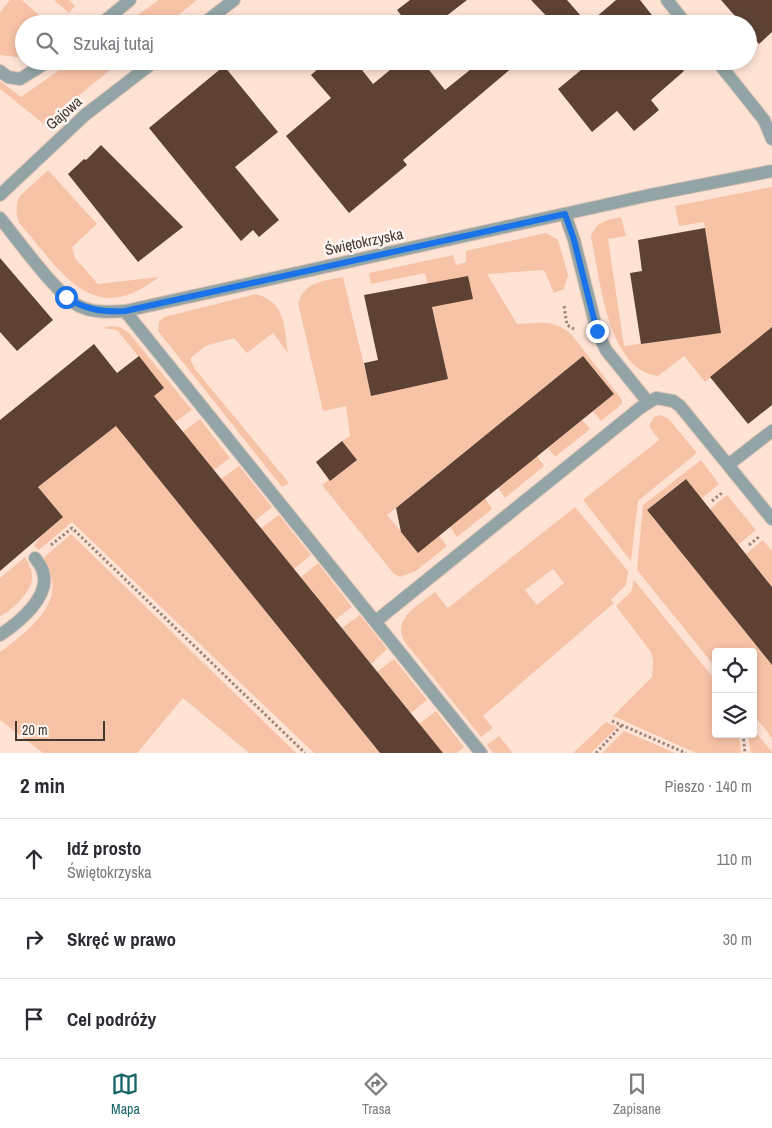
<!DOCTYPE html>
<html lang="pl">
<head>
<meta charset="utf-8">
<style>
	body { margin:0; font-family:"Archivo Narrow",sans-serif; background:#f2f2f3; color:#2b2b33 }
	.controls { position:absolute; right:15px; bottom:15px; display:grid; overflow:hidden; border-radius:5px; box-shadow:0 2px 8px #0003 }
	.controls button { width:45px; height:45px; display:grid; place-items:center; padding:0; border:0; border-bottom:1px solid #e1e1e2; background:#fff; color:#2b2b33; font:25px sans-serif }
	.scale { position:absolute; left:15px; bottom:12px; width:90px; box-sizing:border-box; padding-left:5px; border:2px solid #443730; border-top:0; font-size:14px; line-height:18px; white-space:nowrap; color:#443730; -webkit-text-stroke:4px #fcf5f1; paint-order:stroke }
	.stop { position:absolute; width:15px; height:15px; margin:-11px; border:4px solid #1a73e8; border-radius:50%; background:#fff }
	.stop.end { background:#1a73e8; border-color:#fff; box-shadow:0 1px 5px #0008 }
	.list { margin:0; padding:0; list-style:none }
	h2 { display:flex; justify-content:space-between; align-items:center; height:65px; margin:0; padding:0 20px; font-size:21px }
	h2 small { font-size:16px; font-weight:400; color:#7c7c81 }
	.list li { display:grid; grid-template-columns:32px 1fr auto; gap:15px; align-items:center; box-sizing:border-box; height:80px; padding:0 20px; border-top:1px solid #e1e1e2 }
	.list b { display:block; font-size:19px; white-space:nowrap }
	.list p { margin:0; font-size:16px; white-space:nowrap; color:#7c7c81 }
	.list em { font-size:16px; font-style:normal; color:#7c7c81 }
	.icon { flex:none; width:28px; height:28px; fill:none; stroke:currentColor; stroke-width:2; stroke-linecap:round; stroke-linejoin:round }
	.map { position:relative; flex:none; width:772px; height:753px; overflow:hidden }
	.search { position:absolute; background:#fff; box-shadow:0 2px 8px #0003; left:15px; right:15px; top:15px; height:55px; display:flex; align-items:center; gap:12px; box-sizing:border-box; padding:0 18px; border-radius:28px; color:#7c7c81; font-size:19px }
	.sheet { height:305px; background:#fff }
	nav { display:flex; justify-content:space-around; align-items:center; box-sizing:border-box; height:70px; border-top:1px solid #e1e1e2; background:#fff; font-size:14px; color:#7c7c81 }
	nav a { display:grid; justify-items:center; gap:2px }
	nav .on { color:#156568 }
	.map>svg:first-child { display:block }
</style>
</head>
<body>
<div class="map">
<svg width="772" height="753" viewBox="0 0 772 753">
	<rect width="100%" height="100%" fill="#fee3d5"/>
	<path fill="#f7c3a7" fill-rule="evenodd" d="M10,0H22L47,22V24H24V58L0,55V12Z
		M54,0H69L75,6L69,13Z
		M159,0H197L167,24H125Z
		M72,61H121L44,124L0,89V81L21,97Z
		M48,170L97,224L72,247L75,258L98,284L159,277C91,330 62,271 19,223C16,215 15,205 20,196Z
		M772,187V327L705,382L684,356L658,376C607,370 600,277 591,237C595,222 607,220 621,217L626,236L608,239L624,346L720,333L704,222L679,226L675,206Z
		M546,233L558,240L568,275L564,289L554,293L544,270L487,274L517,324C539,323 555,319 572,335L622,400V404L601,421L593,411L614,394L583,356L387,515L418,552L439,536L447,546L416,571L400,577L394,574L322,485L357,460L342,441L350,436L346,406L323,411L298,303C305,281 324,281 343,277L371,395L448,379L425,273L371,284L369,273L453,255L456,265L466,262V251Z
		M256,294C286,302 284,327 288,353L273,333L247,353L234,338L205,346L190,359L195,369L289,483L282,487L158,331L159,322L164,317Z
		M111,326L120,327L129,333L192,410L175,422L154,396L164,388L117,330L103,328Z
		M659,415L668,418L697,453L638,501L631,561L583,500L659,440L649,426L654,417Z
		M200,419L230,458L214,470L183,432Z
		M582,420L590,429L555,457L548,448Z
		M116,426L380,753H314L72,522L39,550L34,546L40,537L63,517L38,487Z
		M537,456L544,466L505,498L498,487Z
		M701,460L719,484L701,499L685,479L647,510L772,665V738L753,714V652H716V668L637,570L643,505Z
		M239,466L272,507L255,521L221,479Z
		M727,495L756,530L738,545L710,509Z
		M485,498L492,509L457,537L450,527Z
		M575,507L628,571L626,585L611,600L614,603L483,716L493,728L481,737L404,641C392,618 420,604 435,592L448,608ZM553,569L564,583L537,605L525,590Z
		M279,515L311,555L294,569L261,528Z
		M71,534L296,753H249L183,698L137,753H43L0,720V652C29,631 74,596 41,560Z
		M763,540L772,551V587L746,554Z
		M25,557C29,564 33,571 32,580C30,593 12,611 0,616V578Z
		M318,563L352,607L335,620L301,577Z
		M634,580L716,681V734H739L741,753H696L613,716L652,677L653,660L651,652L616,606L631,592Z
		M360,615L387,649L371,664L342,628Z
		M394,659L427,700L411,713L377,672Z
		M436,711L464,747L457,753H443L419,724Z
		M606,722L617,727L591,753H573Z
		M753,729L772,752V753H751L748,734H753Z
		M624,731L675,753H602Z
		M499,736L513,753H493L487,745Z"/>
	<path fill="#5d4233" d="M410,0H467L436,24H408L397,10Z
		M531,0H567L588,24L616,0H640L659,24H554Z
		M721,0H772V32L759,44L748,32V24H742Z
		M327,61H355L373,84L401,61H422L445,90L481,61H520L403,160L407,165L349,213L286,136L331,98L311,75Z
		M592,61H676L684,71L651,100L659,110L634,131L617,111L592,132L558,89Z
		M224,66L278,132L235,167L279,220L259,237L253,230L241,241L149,128Z
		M101,145L183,227L138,262L68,174L84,159L86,160Z
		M705,228L721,333L641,344L630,273L642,271L638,240Z
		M0,258L53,320L17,351L0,332Z
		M468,276L473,299L432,307L448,379L371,396L364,363L378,360L364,295Z
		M772,327V405L748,424L710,377Z
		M94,344L117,373L139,356L164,388L154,396L443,753H380L116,426L38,487L63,517L0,571V420Z
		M583,356L614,394L418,553L401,532L396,508Z
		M342,441L357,460L330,481L316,462Z
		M686,479L772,587V665L647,510Z"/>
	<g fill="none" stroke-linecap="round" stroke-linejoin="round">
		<g stroke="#d9c1b4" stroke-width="14">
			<path id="service" d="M101,24L130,0
				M0,71L8,77L20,79L49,61
				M565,214L574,240L597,331L606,350L648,402
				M728,465L772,431
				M376,621L640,408L656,398L673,401L680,406L772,519
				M0,635C18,623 51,597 43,572C42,567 38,562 35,558"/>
		</g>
		<g stroke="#d9c1b4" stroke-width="14">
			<path id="minor" d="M667,0L686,24
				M203,24L234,0
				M717,61L764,120L772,139
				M0,195L85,115L155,61
				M0,218C18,240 57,295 79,306C93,313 110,312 125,311L650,195L772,171
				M125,311L481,753"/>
		</g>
		<path stroke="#9b877d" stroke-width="3" stroke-dasharray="2.5 2.5" stroke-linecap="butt" d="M173,24L183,17
			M564,306L567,325L574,329
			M712,501L723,492
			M51,545L72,528L305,753
			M749,545L760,536
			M612,721L686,753
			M743,734L745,753
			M596,753L622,725"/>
		<use href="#service" stroke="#92a4a5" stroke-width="12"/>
		<use href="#minor" stroke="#92a4a5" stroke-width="12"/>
	</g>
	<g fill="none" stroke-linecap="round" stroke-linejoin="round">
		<path stroke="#1a73e8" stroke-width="6" d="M66,297C85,310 102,312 125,311L565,214L574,240L597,331"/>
	</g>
	<g text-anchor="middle" stroke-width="5" stroke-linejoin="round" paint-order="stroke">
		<g font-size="15" fill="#443730" stroke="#fcf5f1">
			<text transform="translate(64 113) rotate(-41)" y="5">Gajowa</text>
			<text transform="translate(364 242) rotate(-12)" y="5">Świętokrzyska</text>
		</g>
	</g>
</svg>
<div class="controls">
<button><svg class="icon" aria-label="locate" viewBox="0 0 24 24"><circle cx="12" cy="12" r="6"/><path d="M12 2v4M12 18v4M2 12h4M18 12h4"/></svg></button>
<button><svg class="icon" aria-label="layers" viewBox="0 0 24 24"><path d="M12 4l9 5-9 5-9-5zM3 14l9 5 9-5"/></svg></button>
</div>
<div class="scale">20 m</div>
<div class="stop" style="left:66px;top:297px"></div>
<div class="stop end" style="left:597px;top:331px"></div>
<div class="search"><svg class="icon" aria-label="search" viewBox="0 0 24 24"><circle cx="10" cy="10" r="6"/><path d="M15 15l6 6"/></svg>Szukaj tutaj</div>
</div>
<section class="sheet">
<h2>2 min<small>Pieszo · 140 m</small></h2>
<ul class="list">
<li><svg class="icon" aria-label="ahead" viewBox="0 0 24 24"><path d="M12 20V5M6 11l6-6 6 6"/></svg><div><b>Idź prosto</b><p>Świętokrzyska</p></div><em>110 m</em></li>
<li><svg class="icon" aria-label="right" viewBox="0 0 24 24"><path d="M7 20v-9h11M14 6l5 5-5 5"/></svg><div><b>Skręć w prawo</b></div><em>30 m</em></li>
<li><svg class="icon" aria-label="arrive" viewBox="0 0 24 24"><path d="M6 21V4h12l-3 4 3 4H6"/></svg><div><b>Cel podróży</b></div></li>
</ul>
</section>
<nav>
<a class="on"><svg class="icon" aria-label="map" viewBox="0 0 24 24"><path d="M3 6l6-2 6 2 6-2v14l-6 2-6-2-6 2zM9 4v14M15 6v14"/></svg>Mapa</a>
<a><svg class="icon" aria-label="directions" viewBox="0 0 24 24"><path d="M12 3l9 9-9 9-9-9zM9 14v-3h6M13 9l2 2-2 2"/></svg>Trasa</a>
<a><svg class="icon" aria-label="saved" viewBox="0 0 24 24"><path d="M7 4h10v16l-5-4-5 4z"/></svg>Zapisane</a>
</nav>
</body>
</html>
